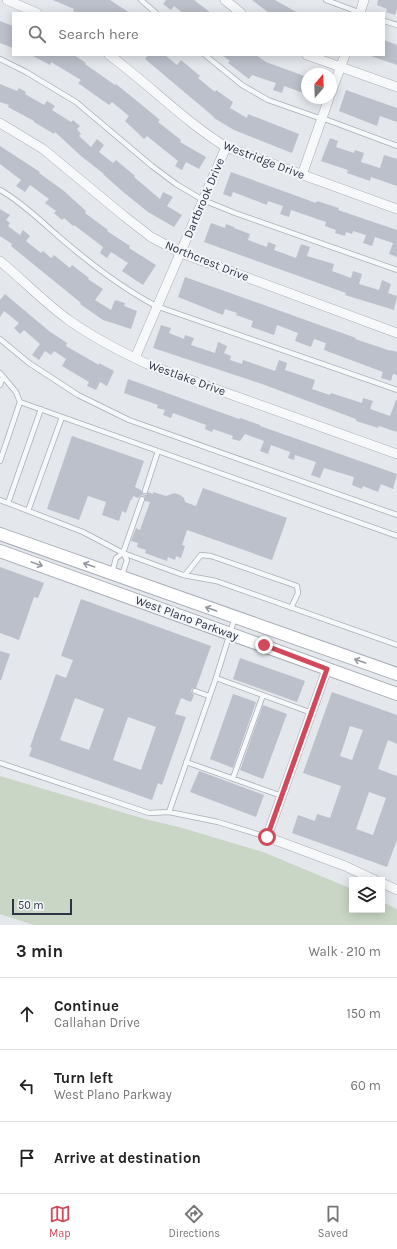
<!DOCTYPE html>
<html lang="en">
<head>
<meta charset="utf-8">
<style>
	body { margin:0; font-family:Karla,sans-serif; background:#f2f2f2; color:#222 }
	.controls { position:absolute; right:12px; bottom:12px; display:grid; overflow:hidden; border-radius:0px; box-shadow:0 2px 10px #0003 }
	.controls button { width:36px; height:36px; display:grid; place-items:center; padding:0; border:0; border-bottom:1px solid #e0e0e0; background:#fff; color:#222; font:20px sans-serif }
	.compass { position:absolute; left:301px; top:68px; width:36px; height:36px; border-radius:50%; background:#fff; box-shadow:0 2px 10px #0003; rotate:19deg }
	.scale { position:absolute; left:12px; bottom:10px; width:60px; box-sizing:border-box; padding-left:4px; border:2px solid #2b3445; border-top:0; font-size:11px; line-height:14px; white-space:nowrap; color:#2b3445; -webkit-text-stroke:3px #f4f6f9; paint-order:stroke }
	.stop { position:absolute; width:12px; height:12px; margin:-9px; border:3px solid #d1495b; border-radius:50%; background:#fff }
	.stop.end { background:#d1495b; border-color:#fff; box-shadow:0 1px 4px #0008 }
	.list { margin:0; padding:0; list-style:none }
	h2 { display:flex; justify-content:space-between; align-items:center; height:52px; margin:0; padding:0 16px; font-size:17px }
	h2 small { font-size:13px; font-weight:400; color:#767676 }
	.list li { display:grid; grid-template-columns:26px 1fr auto; gap:12px; align-items:center; box-sizing:border-box; height:72px; padding:0 16px; border-top:1px solid #e0e0e0 }
	.list b { display:block; font-size:15px; white-space:nowrap }
	.list p { margin:0; font-size:13px; white-space:nowrap; color:#767676 }
	.list em { font-size:13px; font-style:normal; color:#767676 }
	.icon { flex:none; width:22px; height:22px; fill:none; stroke:currentColor; stroke-width:2; stroke-linecap:round; stroke-linejoin:round }
	.map { position:relative; flex:none; width:397px; height:925px; overflow:hidden }
	.search { position:absolute; background:#fff; box-shadow:0 2px 10px #0003; left:12px; right:12px; top:12px; height:44px; display:flex; align-items:center; gap:10px; box-sizing:border-box; padding:0 14px; border-radius:0px; color:#767676; font-size:15px }
	.sheet { height:268px; background:#fff }
	nav { display:flex; justify-content:space-around; align-items:center; box-sizing:border-box; height:56px; border-top:1px solid #e0e0e0; background:#fff; font-size:11px; color:#767676 }
	nav a { display:grid; justify-items:center; gap:2px }
	nav .on { color:#d1495b }
	.map>svg:first-child { display:block }
</style>
</head>
<body>
<div class="map">
<svg width="397" height="925" viewBox="0 0 397 925">
	<rect width="100%" height="100%" fill="#e4e7ec"/>
	<path fill="#c9d6c5" d="M0,776L145,819L179,827L263,852L352,889V910H382V902L397,909V925H34L0,914Z"/>
	<path fill="#bbc0ca" fill-rule="evenodd" d="M53,0H110L130,13H76L73,11L74,9Z
		M166,0H194L211,13H183L174,6L171,10L163,4Z
		M252,0H275L298,13H269Z
		M378,0H397V9L395,15L386,12L387,9L377,5Z
		M0,21L13,26V48L0,43Z
		M384,40L397,45V65L371,56V55H384Z
		M31,55H74L86,63L85,64L115,85L116,84L137,101L160,120L158,122L181,140L180,142L206,157L199,169L186,162L182,170L175,166L178,161L147,136L144,139L125,121L129,116L112,102L109,105L78,83L81,80L51,62L50,65Z
		M148,55H165L177,65L181,60L200,76L198,78L215,92L216,90L233,102L230,108L247,118L248,114L299,134L292,153L234,130L214,118V117L145,59Z
		M222,55H256L266,62L307,77V94L284,86L282,93L273,90L276,83L252,75L249,79L228,63L230,61Z
		M0,84L17,91L19,88L26,92L25,94L44,105L47,101L55,106L52,110L71,122L73,120L80,126L77,129L81,134L79,136L91,147L97,139L104,145L99,152L113,163L116,160L135,176L134,177L160,199L163,192L173,197L167,206L182,215L174,227L148,212L122,191L103,174H104L81,156L55,132L54,134L34,122V121L8,107L9,105L0,102Z
		M346,90L397,108V122L380,116L377,126L339,111Z
		M330,138L338,141L336,147L354,153L355,150L364,153L361,162L380,168L384,155L397,159V186L371,177L370,181L347,173L348,170L321,161Z
		M0,146L40,172L39,173L64,191L86,211L85,213L108,230L107,231L130,246L129,248L156,265L143,285L122,271L128,263L111,252L107,258L100,253L103,247L74,225L73,226L64,218L62,220L54,213L56,211L45,203L49,199L30,185L25,192L16,186L21,180L0,164Z
		M231,172L316,203L317,201L339,208L338,210L397,230V257L389,254L393,243L375,237L372,246L363,243L366,235L353,231L352,234L346,232L345,236L335,233L336,230L325,226L326,222L291,210L289,217L280,214L283,206L268,201L267,205L233,192L231,197L223,194Z
		M0,209L10,215L6,220L10,223L8,226L20,235L23,230L30,236L26,241L41,253L43,251L51,258L54,255L70,268L72,265L89,278L88,279L103,289L95,300L111,310L115,300L125,303L124,306L137,311L131,329L103,320L80,304L81,303L11,246L12,244L0,236Z
		M211,223L225,228L226,224L234,227V228L250,234L248,240L267,247L268,242L276,245L274,250L296,258L301,244L310,247L307,256L334,264L332,271L351,278L353,271L362,274L359,284L379,290L382,280L391,284L388,293L397,296L394,310L345,295L346,293L204,242Z
		M185,277L356,338L355,339L391,351V350L397,352V375L393,374L391,381L381,378L383,372L324,350L326,343L314,339L311,347L295,341L298,333L277,325L274,335L251,327L253,321L236,315L237,313L225,309L223,315L178,297Z
		M5,294L49,331L67,343L66,346L99,365V363L114,371L107,386L100,382L96,390L87,386L89,382L62,366L66,359L54,351L51,355L45,351L39,360L32,355L40,344L24,330L20,334L14,328L19,323L4,311L0,317V300Z
		M161,325L171,328L169,333L184,339L185,335L194,338L191,345L215,353L218,342L227,346L224,353L231,356L230,360L242,364L243,360L275,371L279,360L287,363L285,370L315,380L312,389L330,395L331,393L362,403L363,398L373,401L370,409L390,416L396,400H397V432L379,426L378,428L356,421V419L262,384L153,348Z
		M128,379L239,419L240,418L260,425V426L397,474L393,489L381,484L378,492L363,486L362,489L352,485L354,477L324,468L320,478L311,475L316,462L295,455L294,460L288,458L290,452L271,445L268,454L260,451L264,441L245,434L240,441L232,439L233,436L213,429L212,432L205,429L206,425L173,413L171,418L163,415L165,410L157,408L158,405L124,393Z
		M72,436L144,461L135,487L141,490L143,494L146,495L148,492L153,494V492L166,496L174,493L180,495L184,498L185,502L196,506L203,488L287,518L272,560L187,530L182,545L185,546L181,558L176,556L175,560L168,557L167,561L145,553L146,550L137,547L138,543L131,541L136,528L140,530L150,502L145,501V497L143,495L140,496L138,498L133,496L132,500L131,499L126,513L122,511L119,521L102,515L106,502L88,496L79,520L47,509Z
		M0,567L44,583L38,598L34,597L19,640L0,633Z
		M81,599L211,646L196,688H193L191,690L192,693L194,695L191,702L181,698L175,714L186,717L162,785L158,783L152,800L29,756L32,748L30,747L56,674L66,678L73,660L61,656ZM75,698L104,709L89,750L60,740ZM128,717L156,727L141,770L113,760Z
		M0,651L10,654L1,680H0Z
		M240,658L305,681L297,702L233,679Z
		M332,692L397,715V744L388,740L378,769L397,776V840L387,867L292,833L298,815L315,821L317,814L330,818L341,786L303,773ZM350,726L363,730L352,760L340,756ZM369,792L386,798L373,835L356,829Z
		M233,694L256,702L233,768L210,759Z
		M263,705L287,714L263,779L240,770Z
		M199,771L264,795L256,817L190,792Z"/>
	<g fill="none" stroke-linecap="round" stroke-linejoin="round">
		<g stroke="#a9aeb7" stroke-width="6">
			<path id="service" d="M141,0L156,13
				M326,0L361,13
				M384,21L397,25
				M205,55L242,85L268,100L322,119
				M0,59L26,72L76,102L152,166L176,184L203,200L235,213L397,270
				M322,118L397,146
				M0,190C19,200 41,221 57,235C88,262 120,287 156,306L397,390
				M0,339L29,363L78,395L129,420L397,515
				M0,373L16,392L20,402
				M0,385L3,377
				M0,461L20,402L397,536
				M145,491L158,451
				M0,500L83,532L123,553L183,575L216,581L397,645
				M8,503L41,409
				M28,511L62,417
				M114,571L113,569L116,558L123,553L142,499
				M120,574L123,572L127,560L123,553
				M185,575L201,555L211,556L297,586L298,593L291,608
				M235,617L216,678L169,812L218,822L267,837
				M216,678L312,713
				M195,691L209,696
				M186,762L282,796
				M0,763L149,813L169,812
				M233,778L263,695"/>
		</g>
		<g stroke="#a9aeb7" stroke-width="10">
			<path id="minor" d="M7,0L37,13
				M225,0L241,13
				M360,13L364,0
				M109,55C149,84 184,121 226,147L397,209
				M307,55L397,87
				M331,93L345,55
				M0,123L43,149L124,216L151,237L181,253L397,333
				M302,175L329,98
				M0,261C24,281 45,303 70,321C96,339 125,354 154,367L397,454
				M135,358L226,147
				M327,669L267,837L345,866L375,880
				M382,883L397,890"/>
		</g>
		<g stroke="#a9aeb7" stroke-width="14">
			<path id="secondary" d="M0,534L397,674
				M0,551L397,694"/>
		</g>
		<use href="#service" stroke="#f7f8fa" stroke-width="4.5"/>
		<use href="#minor" stroke="#f7f8fa" stroke-width="9"/>
		<use href="#secondary" stroke="#fff" stroke-width="12"/>
	</g>
	<defs><path id="oneway-shaft" d="M-6 0H5M1.5-3L5.5 0L1.5 3" fill="none" stroke-width="1.6" stroke-linecap="round" stroke-linejoin="round"/></defs>
	<g stroke="#959aa2">
		<use href="#oneway-shaft" transform="translate(37 564) rotate(20)"/>
		<use href="#oneway-shaft" transform="translate(89 565) rotate(-161)"/>
		<use href="#oneway-shaft" transform="translate(211 609) rotate(-161)"/>
		<use href="#oneway-shaft" transform="translate(360 661) rotate(-161)"/>
	</g>
	<g fill="none" stroke-linecap="round" stroke-linejoin="round">
		<path stroke="#d1495b" stroke-width="5" d="M264,645L327,669L267,837"/>
	</g>
	<g text-anchor="middle" stroke-width="4" stroke-linejoin="round" paint-order="stroke">
		<g font-size="12" fill="#2b3445" stroke="#f4f6f9">
			<text transform="translate(264 160) rotate(21)" y="4">Westridge Drive</text>
			<text transform="translate(204 198) rotate(-67)" y="4">Dartbrook Drive</text>
			<text transform="translate(207 261) rotate(22)" y="4">Northcrest Drive</text>
			<text transform="translate(187 378) rotate(20)" y="4">Westlake Drive</text>
			<text transform="translate(187 618) rotate(20)" y="4">West Plano Parkway</text>
		</g>
	</g>
</svg>
<div class="controls">
<button><svg class="icon" aria-label="layers" viewBox="0 0 24 24"><path d="M12 4l9 5-9 5-9-5zM3 14l9 5 9-5"/></svg></button>
</div>
<svg class="compass" viewBox="-18 -18 36 36"><path d="M0-13l5 13h-10z" fill="#e53935"/><path d="M0 13l5-13h-10z" fill="#767676"/></svg>
<div class="scale">50 m</div>
<div class="stop" style="left:267px;top:837px"></div>
<div class="stop end" style="left:264px;top:645px"></div>
<div class="search"><svg class="icon" aria-label="search" viewBox="0 0 24 24"><circle cx="10" cy="10" r="6"/><path d="M15 15l6 6"/></svg>Search here</div>
</div>
<section class="sheet">
<h2>3 min<small>Walk · 210 m</small></h2>
<ul class="list">
<li><svg class="icon" aria-label="ahead" viewBox="0 0 24 24"><path d="M12 20V5M6 11l6-6 6 6"/></svg><div><b>Continue</b><p>Callahan Drive</p></div><em>150 m</em></li>
<li><svg class="icon" aria-label="left" viewBox="0 0 24 24"><path d="M17 20v-9H6M10 6l-5 5 5 5"/></svg><div><b>Turn left</b><p>West Plano Parkway</p></div><em>60 m</em></li>
<li><svg class="icon" aria-label="arrive" viewBox="0 0 24 24"><path d="M6 21V4h12l-3 4 3 4H6"/></svg><div><b>Arrive at destination</b></div></li>
</ul>
</section>
<nav>
<a class="on"><svg class="icon" aria-label="map" viewBox="0 0 24 24"><path d="M3 6l6-2 6 2 6-2v14l-6 2-6-2-6 2zM9 4v14M15 6v14"/></svg>Map</a>
<a><svg class="icon" aria-label="directions" viewBox="0 0 24 24"><path d="M12 3l9 9-9 9-9-9zM9 14v-3h6M13 9l2 2-2 2"/></svg>Directions</a>
<a><svg class="icon" aria-label="saved" viewBox="0 0 24 24"><path d="M7 4h10v16l-5-4-5 4z"/></svg>Saved</a>
</nav>
</body>
</html>
